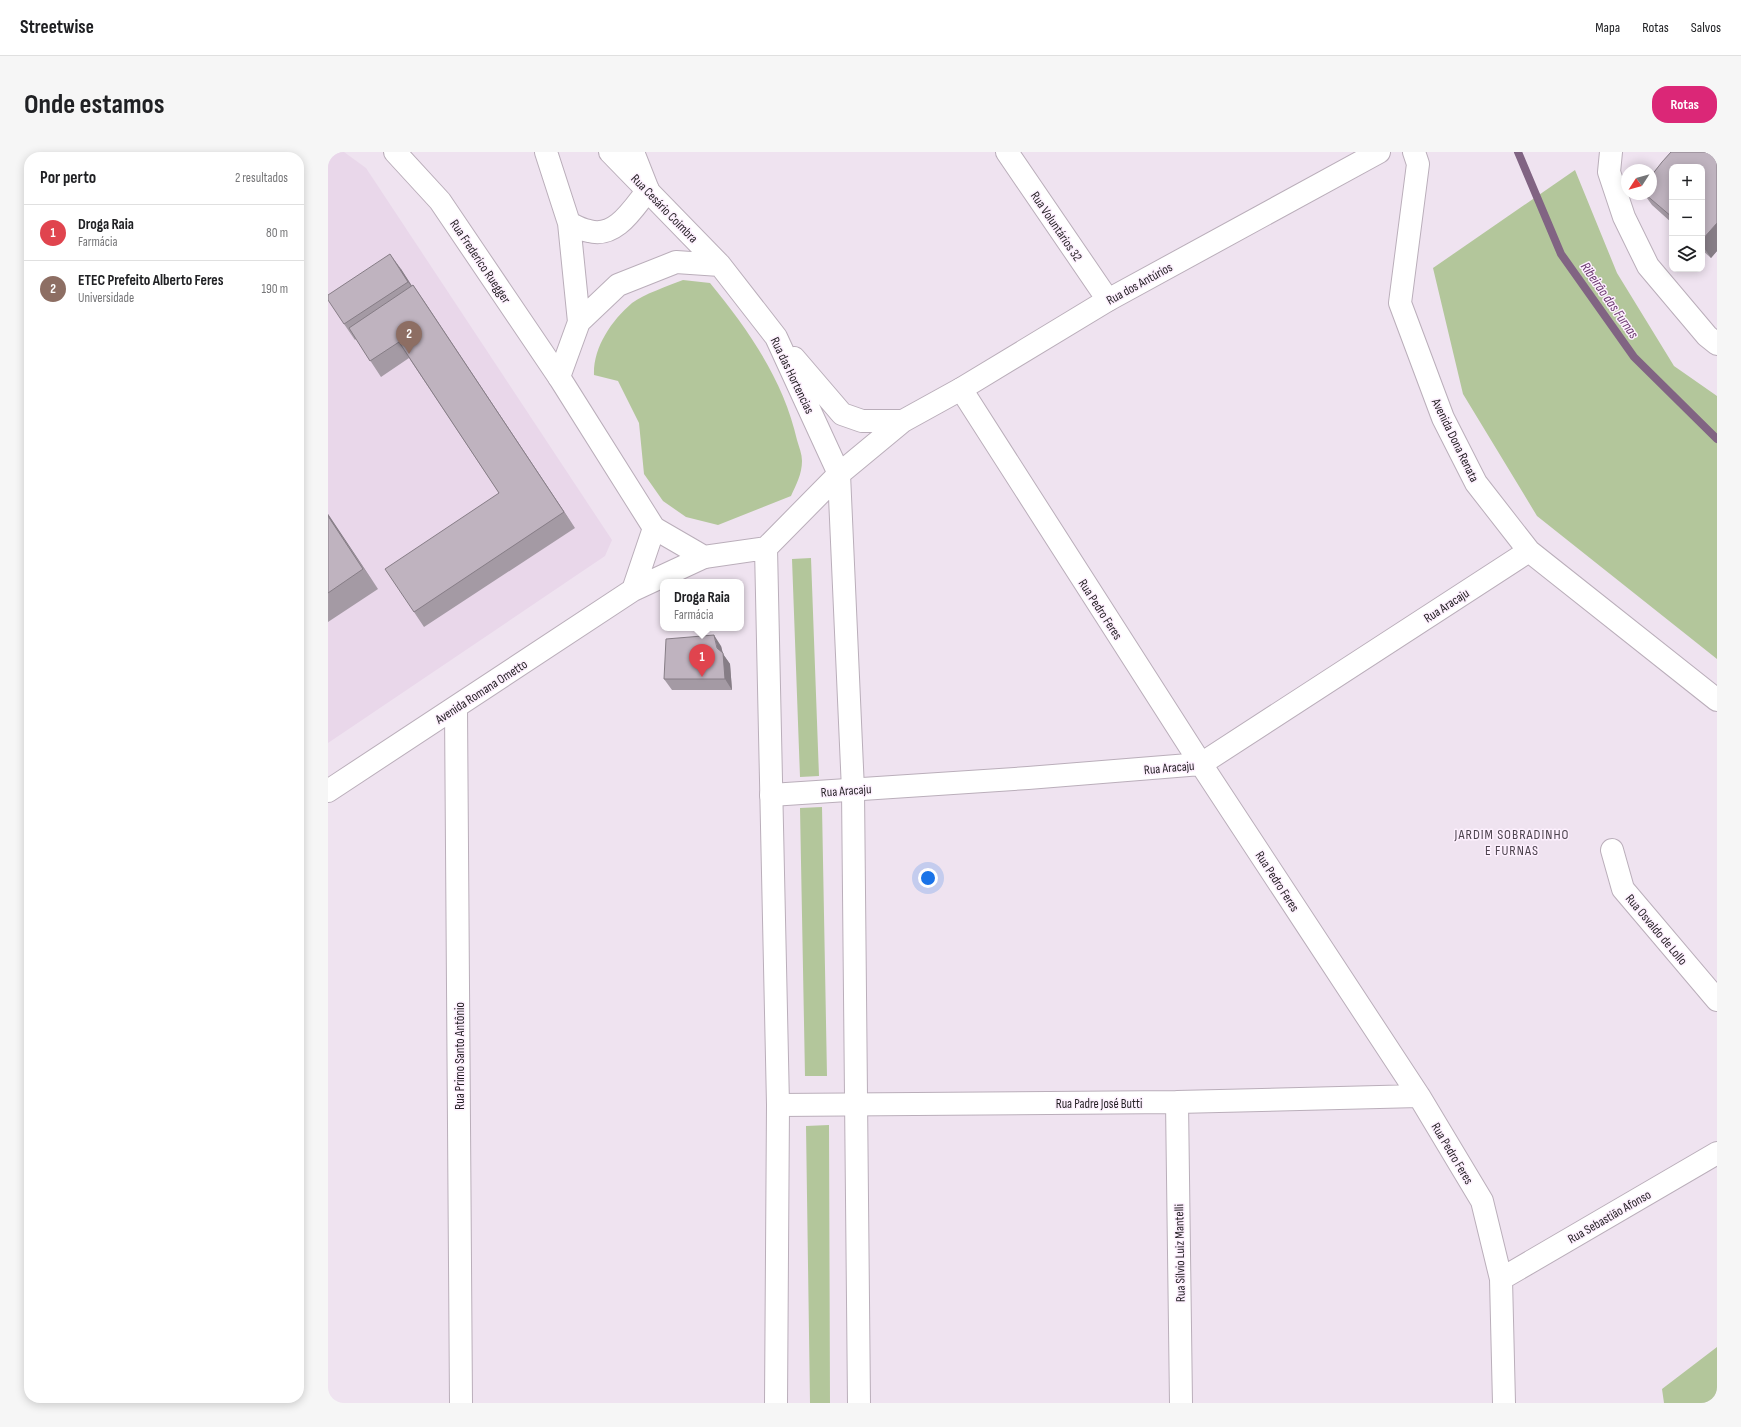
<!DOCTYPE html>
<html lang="pt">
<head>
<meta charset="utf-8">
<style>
	body { margin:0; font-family:"Sofia Sans Condensed",sans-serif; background:#f6f6f6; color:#202124 }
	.controls { position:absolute; right:12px; top:12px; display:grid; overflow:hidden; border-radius:8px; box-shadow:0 2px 10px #0003 }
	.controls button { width:36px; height:36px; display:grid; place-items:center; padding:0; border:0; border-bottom:1px solid #e0e0e0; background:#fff; color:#202124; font:20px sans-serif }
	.compass { position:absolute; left:1293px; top:12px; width:36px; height:36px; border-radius:50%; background:#fff; box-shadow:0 2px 10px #0003; rotate:234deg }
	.you { position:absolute; left:600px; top:726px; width:14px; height:14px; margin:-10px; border:3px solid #fff; border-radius:50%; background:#1a73e8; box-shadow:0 0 0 6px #1a73e833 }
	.badge { display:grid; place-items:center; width:26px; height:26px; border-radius:50%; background:#db2777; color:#fff; font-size:13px; font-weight:700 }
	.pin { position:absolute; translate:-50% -33px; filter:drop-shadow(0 1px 2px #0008) }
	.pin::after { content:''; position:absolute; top:21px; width:14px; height:12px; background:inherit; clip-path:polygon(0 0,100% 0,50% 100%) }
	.popup { position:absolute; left:332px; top:427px; width:84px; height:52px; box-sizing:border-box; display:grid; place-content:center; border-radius:8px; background:#fff; filter:drop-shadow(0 1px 3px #0005); font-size:13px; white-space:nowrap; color:#757577 }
	.popup b { font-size:15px; color:#202124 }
	.popup::after { content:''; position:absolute; left:50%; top:100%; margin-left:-8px; border:8px solid transparent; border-top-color:#fff }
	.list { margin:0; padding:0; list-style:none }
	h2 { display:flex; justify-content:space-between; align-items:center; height:52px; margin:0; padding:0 16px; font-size:17px }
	h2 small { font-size:13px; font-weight:400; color:#757577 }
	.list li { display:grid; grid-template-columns:26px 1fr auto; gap:12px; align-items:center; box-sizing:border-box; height:56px; padding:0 16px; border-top:1px solid #e0e0e0 }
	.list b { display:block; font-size:15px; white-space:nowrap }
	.list p { margin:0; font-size:13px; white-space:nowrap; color:#757577 }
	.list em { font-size:13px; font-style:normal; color:#757577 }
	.icon { flex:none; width:22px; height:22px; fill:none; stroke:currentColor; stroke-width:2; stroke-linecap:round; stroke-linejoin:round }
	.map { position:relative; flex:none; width:1389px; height:1251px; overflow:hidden; border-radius:16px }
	header { display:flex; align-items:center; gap:24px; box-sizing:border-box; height:56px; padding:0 20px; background:#fff; border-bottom:1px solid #e0e0e0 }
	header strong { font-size:19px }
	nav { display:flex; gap:22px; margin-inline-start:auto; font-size:14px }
	.intro { display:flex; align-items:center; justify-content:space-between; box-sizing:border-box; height:96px; padding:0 24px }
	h1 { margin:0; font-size:28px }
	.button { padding:10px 18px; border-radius:16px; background:#db2777; color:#fff; font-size:14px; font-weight:700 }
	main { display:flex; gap:24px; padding:0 24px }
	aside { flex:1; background:#fff; border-radius:16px; box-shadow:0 2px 10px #0003 }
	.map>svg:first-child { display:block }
</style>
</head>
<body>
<header>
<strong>Streetwise</strong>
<nav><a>Mapa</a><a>Rotas</a><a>Salvos</a></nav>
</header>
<div class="intro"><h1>Onde estamos</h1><a class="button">Rotas</a></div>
<main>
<aside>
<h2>Por perto<small>2 resultados</small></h2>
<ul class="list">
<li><span class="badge" style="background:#e0444e">1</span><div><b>Droga Raia</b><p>Farmácia</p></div><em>80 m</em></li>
<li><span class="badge" style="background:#8d6e63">2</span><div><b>ETEC Prefeito Alberto Feres</b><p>Universidade</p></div><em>190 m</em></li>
</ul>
</aside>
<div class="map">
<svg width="1389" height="1251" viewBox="0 0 1389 1251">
	<rect width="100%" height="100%" fill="#efe3f0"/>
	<path fill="#e9d7ea" d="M0,0H16L38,16L284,388L277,404L0,591Z"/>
	<path fill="#b3c69b" d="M1247,18L1289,121L1346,214L1389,244V507L1209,364L1135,242L1105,116Z
		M355,128L382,131C420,177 456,229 469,288C471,295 474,302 474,309C474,322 468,333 463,344L390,373L358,365L335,349L316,322L311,271L290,229L266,223C265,196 283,169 304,151C316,142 340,134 355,128Z
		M483,406L491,624L472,625L464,407Z
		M494,655L499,924H477L472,656Z
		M501,973L502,1251H482L478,974Z
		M1389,1195V1251H1336L1334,1237Z"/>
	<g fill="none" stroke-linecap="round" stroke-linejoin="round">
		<path stroke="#816483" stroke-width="8" d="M1190,0L1233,102L1306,205L1389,287"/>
		<g stroke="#baaeba" stroke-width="24">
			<path id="minor" d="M67,0L112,49L231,225
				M305,0L320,38
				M679,0L780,148
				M1086,0L1090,12L1072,151L1115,266L1148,331L1201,399L1389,548
				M1283,0L1281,20L1296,65L1320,114L1379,184L1389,192
				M633,237L873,612L1091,944L1154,1049L1173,1127L1176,1251
				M305,438L326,376
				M128,557L133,1251
				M0,639L305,438L376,405
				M443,643L700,626L873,612L1201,399
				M1284,698L1295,737L1389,848
				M849,950L853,1251
				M450,953L849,950L1091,944
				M1173,1127L1389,1001"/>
		</g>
		<g stroke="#baaeba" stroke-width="24">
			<path id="tertiary" d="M218,0L241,71L251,170L231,225L326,376L376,405L438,396L511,322L575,269L633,237L780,148L1051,0
				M282,0L392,113L448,185L511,322L525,638L531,1251
				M241,71C247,74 254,78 261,79C288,87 306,55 320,38
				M251,170L290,133L348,110L392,113
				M466,206L514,262L534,269H575
				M438,396L450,953L448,1251"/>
		</g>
		<use href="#minor" stroke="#fff" stroke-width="22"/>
		<use href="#tertiary" stroke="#fff" stroke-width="22"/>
	</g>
	<path fill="#a49aa4" d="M1343,0H1389V99L1383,106L1374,98V15H1344V71L1324,53L1316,42H1323V24L1334,10Z
		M73,117L84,134L85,133L96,149L247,376L96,475L86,460L171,341L81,206L53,225L28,187L27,188L16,172Z
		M0,362L50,437L0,470Z
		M393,494L395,502L402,512L404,538H344L336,527Z"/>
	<path fill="#867d86" d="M1389,71V99L1383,106L1374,93V88Z
		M62,102L73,117L91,145L80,130Z
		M85,133L96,149L247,376L236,360Z
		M0,362L50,437L0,364Z
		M386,483L393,494L395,502L402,512L404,538L397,527Z"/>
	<path fill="#bfb3bf" stroke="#867d86" d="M1343,0H1389V71L1374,88V15H1344V65L1317,42H1323V24L1334,10Z
		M62,102L80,130L16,172L0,148V143Z
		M85,133L236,360L86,460L57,417L171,341L71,190L42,209L21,176Z
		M0,364L35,417L0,441Z
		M386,483L389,496L395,501L397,527H336L338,487Z"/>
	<g text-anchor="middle" stroke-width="3" stroke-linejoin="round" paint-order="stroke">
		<g font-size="13" fill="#221e22" stroke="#fdf0fe">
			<text transform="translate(337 56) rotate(46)" y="5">Rua Cesário Coimbra</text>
			<text transform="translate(729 74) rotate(56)" y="5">Rua Voluntários 32</text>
			<text transform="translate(153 109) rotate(56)" y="5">Rua Frederico Ruegger</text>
			<text transform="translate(811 131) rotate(-29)" y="5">Rua dos Antúrios</text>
			<text transform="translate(465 223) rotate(64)" y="5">Rua das Hortencias</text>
			<text transform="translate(1128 288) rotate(64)" y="5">Avenida Dona Renata</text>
			<text transform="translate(1118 453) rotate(-33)" y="5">Rua Aracaju</text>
			<text transform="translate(773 457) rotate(57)" y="5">Rua Pedro Feres</text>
			<text transform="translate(153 539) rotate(-33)" y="5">Avenida Romana Ometto</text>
			<text transform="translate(841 615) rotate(-5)" y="5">Rua Aracaju</text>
			<text transform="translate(518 638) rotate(-4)" y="5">Rua Aracaju</text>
			<text transform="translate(950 729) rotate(57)" y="5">Rua Pedro Feres</text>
			<text transform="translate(1329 777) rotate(50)" y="5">Rua Osvaldo de Lollo</text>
			<text transform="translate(131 904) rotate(-90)" y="5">Rua Primo Santo Antônio</text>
			<text x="771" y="956">Rua Padre José Butti</text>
			<text transform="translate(1125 1001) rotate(59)" y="5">Rua Pedro Feres</text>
			<text transform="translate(1281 1064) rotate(-30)" y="5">Rua Sebastião Afonso</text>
			<text transform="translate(851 1101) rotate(-91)" y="5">Rua Sílvio Luiz Mantelli</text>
		</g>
		<g font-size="14" font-style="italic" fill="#6b3970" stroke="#fdf0fe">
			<text transform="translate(1282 148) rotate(55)" y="5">Ribeirão das Furnas</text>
		</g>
		<g font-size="14" letter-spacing="1" fill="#4c424d" stroke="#fdf0fe">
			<text x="1184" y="687">JARDIM SOBRADINHO<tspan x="1184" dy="16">E FURNAS</tspan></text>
		</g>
	</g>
</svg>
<div class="controls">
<button>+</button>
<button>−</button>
<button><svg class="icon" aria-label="layers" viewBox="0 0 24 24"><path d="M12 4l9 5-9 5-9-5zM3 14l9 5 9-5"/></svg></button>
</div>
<svg class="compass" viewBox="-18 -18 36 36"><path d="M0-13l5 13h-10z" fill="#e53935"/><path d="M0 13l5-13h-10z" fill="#757577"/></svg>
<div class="you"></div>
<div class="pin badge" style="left:374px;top:525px;background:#e0444e">1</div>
<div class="popup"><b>Droga Raia</b>Farmácia</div>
<div class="pin badge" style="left:81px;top:202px;background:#8d6e63">2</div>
</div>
</main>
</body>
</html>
